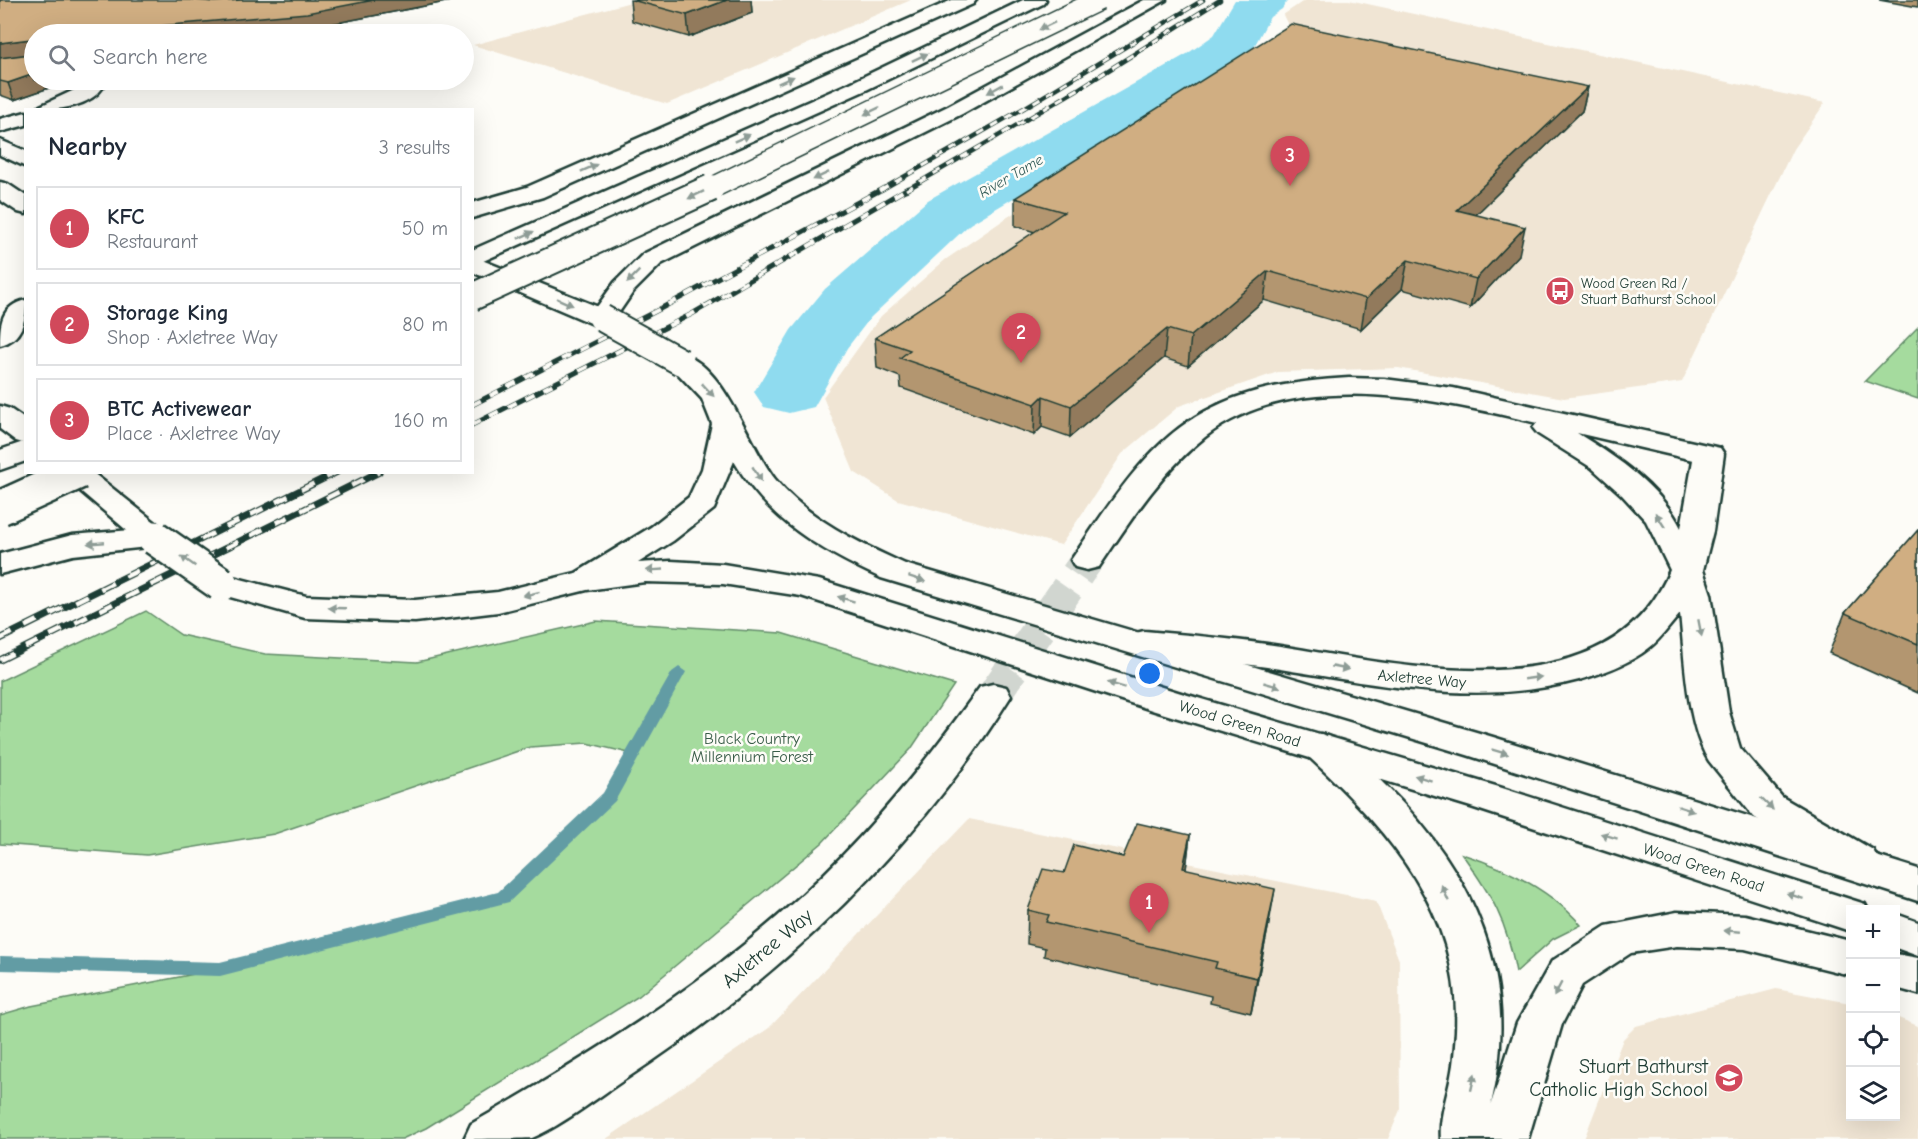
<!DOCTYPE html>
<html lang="en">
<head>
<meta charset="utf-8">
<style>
	body { margin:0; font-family:"Comic Neue",sans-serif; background:#f2f2f3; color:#1f2937 }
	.controls { position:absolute; right:18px; bottom:18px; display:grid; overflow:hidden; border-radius:0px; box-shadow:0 6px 24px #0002 }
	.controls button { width:54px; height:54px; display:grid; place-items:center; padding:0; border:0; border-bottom:2px solid #e0e1e3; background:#fff; color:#1f2937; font:30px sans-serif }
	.you { position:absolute; left:1150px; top:674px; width:21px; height:21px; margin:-15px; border:4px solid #fff; border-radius:50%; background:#1a73e8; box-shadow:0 0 0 9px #1a73e833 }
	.badge { display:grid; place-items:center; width:39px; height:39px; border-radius:50%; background:#d1495b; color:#fff; font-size:20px; font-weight:700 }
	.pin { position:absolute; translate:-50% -50px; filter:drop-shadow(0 2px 3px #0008) }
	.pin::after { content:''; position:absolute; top:32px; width:21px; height:18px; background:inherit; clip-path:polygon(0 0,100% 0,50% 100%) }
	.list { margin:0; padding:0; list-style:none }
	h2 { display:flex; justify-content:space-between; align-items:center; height:78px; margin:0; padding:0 24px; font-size:26px }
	h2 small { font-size:20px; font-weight:400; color:#747a83 }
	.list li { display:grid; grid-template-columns:39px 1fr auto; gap:18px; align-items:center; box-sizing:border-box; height:84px; margin:0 12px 12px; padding:0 12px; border:2px solid #e0e1e3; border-radius:0px }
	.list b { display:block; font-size:22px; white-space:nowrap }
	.list p { margin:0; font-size:20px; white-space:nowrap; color:#747a83 }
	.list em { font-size:20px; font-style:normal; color:#747a83 }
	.icon { flex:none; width:33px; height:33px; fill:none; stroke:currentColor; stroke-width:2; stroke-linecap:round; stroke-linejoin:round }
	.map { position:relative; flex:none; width:1918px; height:1139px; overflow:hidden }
	.search { position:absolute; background:#fff; box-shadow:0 6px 24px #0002; left:24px; top:24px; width:450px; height:66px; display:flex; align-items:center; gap:15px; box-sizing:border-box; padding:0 21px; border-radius:33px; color:#747a83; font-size:22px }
	.panel { position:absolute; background:#fff; box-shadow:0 6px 24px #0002; left:24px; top:108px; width:450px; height:366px; border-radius:0px }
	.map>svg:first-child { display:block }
</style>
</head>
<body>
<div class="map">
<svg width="1918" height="1139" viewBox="0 0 1918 1139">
	<rect width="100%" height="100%" fill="#fdfcf7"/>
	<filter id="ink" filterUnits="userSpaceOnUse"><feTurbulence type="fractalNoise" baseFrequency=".0167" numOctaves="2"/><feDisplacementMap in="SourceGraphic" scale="12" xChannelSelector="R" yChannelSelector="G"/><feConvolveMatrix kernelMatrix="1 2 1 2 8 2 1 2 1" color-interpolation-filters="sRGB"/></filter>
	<g filter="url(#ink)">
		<path fill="#f0e5d4" d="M638,0H911L667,104L473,45Z
			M1305,0H1349L1825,103L1793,149L1682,382L1564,398L1398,368L1278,372L1179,406L1122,454L1061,545L898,500L854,472L823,397L881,316L945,260L1288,25L1283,15Z
			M969,819L1376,901L1399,960L1400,1110L1388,1139H606L769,1028Z
			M1776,989L1850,1003V1116H1896V1017L1918,1026V1139H1584L1623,1039L1636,1026Z"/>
		<path fill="#a5db9e" stroke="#628c69" stroke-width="1.5" d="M1918,327V399L1865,381Z
			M146,611L181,635L265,654L417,662L596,621L781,633L954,685L911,749L822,843L639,996L426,1128L402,1139H0V1015L31,1006L220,969L503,897L609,797L633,754L587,743L530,747L274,834L147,855L0,844V681Z
			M1462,854C1506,868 1550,889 1581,925L1553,939L1516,972C1507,921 1492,896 1462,854Z"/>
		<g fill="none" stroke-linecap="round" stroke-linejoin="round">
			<path fill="#629ca4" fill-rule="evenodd" d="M679,667L686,672L615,801L509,902L220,976L0,970V956L220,962L498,892L603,793L672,672Z"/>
			<path fill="#8fdbef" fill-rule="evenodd" d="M1235,0H1288L1282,9L1270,17L1250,54L1221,74L970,224L871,317L847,348L814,407L789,413L764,407L754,392L791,330L825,289L928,200L1187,54L1214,35Z"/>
			<path stroke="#d1d6d0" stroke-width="33" stroke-dasharray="33 16" stroke-linecap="butt" d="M993,696L1087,560"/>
			<g stroke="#1f3d34" stroke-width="5">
				<path id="minor" d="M87,80H107C96,106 62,110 37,110L40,106L85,85Z
					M26,112V125L0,132V119Z"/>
			</g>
			<g stroke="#1f3d34" stroke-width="5">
				<path id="tertiary" d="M1349,378L1384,379L1453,388L1720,448L1724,454L1713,531L1703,570L1711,594L1729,712L1740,748L1782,797L1873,850L1879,861L1873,872L1859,876L1845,872L1754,817L1709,761C1686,724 1685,658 1680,614C1670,625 1661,639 1649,648C1629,664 1603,673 1579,680C1475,708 1371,683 1267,667C1223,660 1175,661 1132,650L1127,642L1132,634L1144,631C1189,635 1235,639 1280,646C1400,665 1610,716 1670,570L1646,521L1622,495L1592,468L1538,434L1533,428L1537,423C1437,399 1293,367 1205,437C1161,472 1130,521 1099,567L1087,570L1075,567L1071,560C1107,508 1146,443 1204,412C1248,387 1300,381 1349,378ZM1577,433L1693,460L1681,528C1660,486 1616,457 1577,433Z
					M993,684L1006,687L1011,696C913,853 778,979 624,1080C597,1098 561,1126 532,1138C518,1139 480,1139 464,1139L471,1124C604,1048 735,966 842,856C893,804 937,746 980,687Z
					M1321,734C1346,741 1366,766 1384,784C1475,873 1522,977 1491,1104L1517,1023L1552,961L1606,926L1677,912L1745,915L1850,941V975L1745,949L1677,946L1631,953L1582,985L1562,1024L1528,1139H1441C1439,1117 1447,1098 1451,1076C1454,1062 1455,1046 1456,1031C1461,912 1390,832 1308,756L1302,747L1308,738Z
					M1896,954L1918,958V994L1896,988Z"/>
			</g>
			<g stroke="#1f3d34" stroke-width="5">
				<path id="trunk" d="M0,140L26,151V167L0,155Z
					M0,182L8,184L26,196V214L18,212L0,200Z
					M472,256L611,312L615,318L611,324L602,326L593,324L472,272Z
					M26,300C26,320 22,340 0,345C0,323 1,306 26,300Z
					M681,354C725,365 748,445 775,479C808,519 859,543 905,564L1493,737L1918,869V901L1467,755L881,578C820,550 769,521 734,461L714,509L673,541L638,563L671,561L723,564L819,580L1181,693L1499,787L1865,904L1868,910H1850V931L1471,807L1155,711L801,596L723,584L645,582L587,590L498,612L415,622L305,618L209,591L204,584L209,577L221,574L306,596L415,600L498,592L576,573L651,527L689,497L702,469L712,424L702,399L667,362L671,356Z
					M0,406L10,409L26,420V444L16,441L0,429Z
					M58,472H92L166,531L171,538L166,545L155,548L144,545Z
					M1896,914L1918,922V956L1896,948Z"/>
			</g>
			<g stroke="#1f3d34" stroke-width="5">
				<path id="motorway" d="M952,0H976L973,4L543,197L472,218V203L527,187Z
					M1023,0H1046L1043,4L864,91L472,266V250L850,83Z
					M1144,0H1166L962,114L661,264L633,292L611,324L602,326L593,324L589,318L615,282L643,254L948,106Z
					M26,441V461L0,470V450Z
					M155,528L166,531L171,538L166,545L73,555L0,574V554L72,535Z"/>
			</g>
			<use href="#minor" fill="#fdfcf7" fill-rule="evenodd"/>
			<use href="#tertiary" fill="#fdfcf7" fill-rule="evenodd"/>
			<use href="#trunk" fill="#fdfcf7" fill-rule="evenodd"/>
			<use href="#motorway" fill="#fdfcf7" fill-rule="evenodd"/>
			<g stroke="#1f3d34" stroke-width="4.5">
				<path id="rail-far2" d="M881,190L1024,108L1203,0
					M906,190L1080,88L1220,0"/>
			</g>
			<g stroke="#1f3d34" stroke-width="5">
				<path id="rail-far1" d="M472,405L658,310L884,188
					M472,425L692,314L908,188"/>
			</g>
			<g stroke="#1f3d34" stroke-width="7">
				<path id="rail" d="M0,639L337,472
					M0,660L379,472"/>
			</g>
			<use href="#rail-far2" stroke="#fdfcf7" stroke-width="3" stroke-dasharray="8" stroke-linecap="butt"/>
			<use href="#rail-far1" stroke="#fdfcf7" stroke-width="4" stroke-dasharray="10" stroke-linecap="butt"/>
			<use href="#rail" stroke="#fdfcf7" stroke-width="4.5" stroke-dasharray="14" stroke-linecap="butt"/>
			<g stroke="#1f3d34" stroke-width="30" stroke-linecap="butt">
				<path id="trunk-bridge-far1" d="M602,318L681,362"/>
			</g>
			<g stroke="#1f3d34" stroke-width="38" stroke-linecap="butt">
				<path id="trunk-bridge" d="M155,538L221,584"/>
			</g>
			<g stroke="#1f3d34" stroke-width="23" stroke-linecap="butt">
				<path id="motorway-bridge-far2" d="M708,190L1099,0"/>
			</g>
			<g stroke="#1f3d34" stroke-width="30" stroke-linecap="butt">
				<path id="motorway-bridge-far1" d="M472,297L711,188"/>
			</g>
			<g stroke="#1f3d34" stroke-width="38" stroke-linecap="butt">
				<path id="motorway-bridge" d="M0,508L79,472"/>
			</g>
			<use href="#trunk-bridge-far1" stroke="#fdfcf7" stroke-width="26"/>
			<use href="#trunk-bridge" stroke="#fdfcf7" stroke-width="33"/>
			<use href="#motorway-bridge-far2" stroke="#fdfcf7" stroke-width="20"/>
			<use href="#motorway-bridge-far1" stroke="#fdfcf7" stroke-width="26"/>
			<use href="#motorway-bridge" stroke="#fdfcf7" stroke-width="33"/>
		</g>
		<path fill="#b39670" stroke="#1f3d34" stroke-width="1.5" d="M0,0L214,2L222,1L202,0H456L310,28L240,34H34V80H72L14,100L0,95Z
			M630,0H751L752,13L689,37L632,21Z
			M1879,0H1918V7Z
			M1588,87L1582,111L1475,215L1519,255L1470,308L1402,289L1361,329L1264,300L1188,366L1164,358L1070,437L1042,427L1034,435L901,388L900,377L877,368L875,338L1035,232L1015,226V198Z
			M1918,530V693L1829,653L1845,613Z
			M1190,835L1186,869L1269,923L1251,1013L1210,1003L1211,996L1044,956L1045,948L1027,944L1028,910L1064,873L1123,857Z"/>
		<path fill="#927a5b" stroke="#1f3d34" stroke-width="1.5" d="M374,0H456L310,28L240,34H127L125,29Z
			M727,0H751L752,13L689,37L687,15Z
			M30,39L34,55L0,60V43Z
			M34,74V80H72L14,100L8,83Z
			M1588,87L1582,111L1452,238L1457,210Z
			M1525,227L1519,255L1470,308L1476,279Z
			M1408,260L1402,289L1361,329L1366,299Z
			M1268,271L1264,300L1188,366L1191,336Z
			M1167,329L1164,358L1070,437L1071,406Z
			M1043,396L1042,427L1034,435L1035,404Z
			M1190,835L1186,869L1183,868Z
			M1275,889L1269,923L1251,1013L1257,978Z"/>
		<path fill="#d0ae82" stroke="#1f3d34" stroke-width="1.5" d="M0,0H194L214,2L241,0H374L307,13L125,29L139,34H34V74L8,83L0,81V58L30,54V39L0,43Z
			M632,0H727L687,15Z
			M1291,24L1588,87L1457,210L1525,227L1476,279L1408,260L1366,299L1268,271L1191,336L1167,329L1071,406L1043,396L1035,404L900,358L910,350L875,338L1064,212L1015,198Z
			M1918,530V644L1845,613Z
			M1137,823L1190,835L1183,868L1275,889L1257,978L1215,968L1217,962L1046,922L1049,915L1028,910L1043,869L1064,873L1074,845L1123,857Z"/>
		<defs><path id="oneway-solid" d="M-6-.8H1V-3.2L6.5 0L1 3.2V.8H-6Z" transform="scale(1.5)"/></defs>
		<g fill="#8e9c96">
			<use href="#oneway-solid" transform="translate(1047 26) rotate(154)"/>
			<use href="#oneway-solid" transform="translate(920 57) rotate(-25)"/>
			<use href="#oneway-solid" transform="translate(786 80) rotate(-24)"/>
			<use href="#oneway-solid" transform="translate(995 89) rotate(151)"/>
			<use href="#oneway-solid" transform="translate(872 111) rotate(154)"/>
			<use href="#oneway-solid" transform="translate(742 138) rotate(-24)"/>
			<use href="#oneway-solid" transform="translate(589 168) rotate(-24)"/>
			<use href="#oneway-solid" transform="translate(821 176) rotate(154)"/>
			<use href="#oneway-solid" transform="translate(696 195) rotate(154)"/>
			<use href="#oneway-solid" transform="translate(526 235) rotate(-24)"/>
			<use href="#oneway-solid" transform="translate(633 277) rotate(135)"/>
			<use href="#oneway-solid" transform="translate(565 302) rotate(24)"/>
			<use href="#oneway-solid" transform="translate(708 390) rotate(47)"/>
			<use href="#oneway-solid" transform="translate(757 474) rotate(59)"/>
			<use href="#oneway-solid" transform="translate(1660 520) rotate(-123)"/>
			<use href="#oneway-solid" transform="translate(96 543) rotate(175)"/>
			<use href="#oneway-solid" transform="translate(188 561) rotate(-145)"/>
			<use href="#oneway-solid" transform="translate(655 570) rotate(177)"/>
			<use href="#oneway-solid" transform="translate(917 579) rotate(18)"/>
			<use href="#oneway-solid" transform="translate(531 594) rotate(166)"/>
			<use href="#oneway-solid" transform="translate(846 599) rotate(-163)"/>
			<use href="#oneway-solid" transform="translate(337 608) rotate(-178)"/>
			<use href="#oneway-solid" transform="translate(1700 628) rotate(79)"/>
			<use href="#oneway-solid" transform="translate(1340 668) rotate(11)"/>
			<use href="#oneway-solid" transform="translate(1533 678) rotate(-8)"/>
			<use href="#oneway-solid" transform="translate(1116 685) rotate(-163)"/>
			<use href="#oneway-solid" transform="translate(1272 685) rotate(16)"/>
			<use href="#oneway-solid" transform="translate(1500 752) rotate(17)"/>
			<use href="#oneway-solid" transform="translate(1423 778) rotate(-163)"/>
			<use href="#oneway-solid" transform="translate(1767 804) rotate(44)"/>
			<use href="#oneway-solid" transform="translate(1686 809) rotate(18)"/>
			<use href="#oneway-solid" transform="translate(1609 836) rotate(-163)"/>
			<use href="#oneway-solid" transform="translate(1445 893) rotate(-114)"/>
			<use href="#oneway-solid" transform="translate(1795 896) rotate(-162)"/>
			<use href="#oneway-solid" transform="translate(1732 931) rotate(-175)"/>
			<use href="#oneway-solid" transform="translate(1558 989) rotate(118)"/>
			<use href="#oneway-solid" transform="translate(1473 1082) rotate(-77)"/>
		</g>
	</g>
	<defs>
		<g id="bus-disc" transform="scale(1.5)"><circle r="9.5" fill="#d1495b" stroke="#fdfcf7"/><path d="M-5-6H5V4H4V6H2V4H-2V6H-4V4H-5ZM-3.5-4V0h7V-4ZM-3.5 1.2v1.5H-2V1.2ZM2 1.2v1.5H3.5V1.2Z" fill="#fff"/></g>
		<g id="school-disc" transform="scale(1.5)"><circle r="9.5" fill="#d1495b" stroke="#fdfcf7"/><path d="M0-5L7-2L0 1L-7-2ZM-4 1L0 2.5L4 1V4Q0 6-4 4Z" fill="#fff"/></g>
	</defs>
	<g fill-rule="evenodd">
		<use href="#bus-disc" x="1560" y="291"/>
		<use href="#school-disc" x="1729" y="1078"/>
	</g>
	<g text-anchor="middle" stroke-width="5" stroke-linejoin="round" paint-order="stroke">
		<g font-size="14" fill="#1f3d34" stroke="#fdfcf7" text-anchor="start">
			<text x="1581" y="288">Wood Green Rd /<tspan x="1581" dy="16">Stuart Bathurst School</tspan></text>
		</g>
		<g font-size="15" font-style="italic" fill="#355d59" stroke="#fdfcf7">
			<text transform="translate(1011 176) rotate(-30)" y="5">River Tame</text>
		</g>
		<g font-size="16" fill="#1f3d34" stroke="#fdfcf7">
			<text transform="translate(1422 678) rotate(5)" y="6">Axletree Way</text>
			<text transform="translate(1240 723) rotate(17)" y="6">Wood Green Road</text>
			<text transform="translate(1704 867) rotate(18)" y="6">Wood Green Road</text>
		</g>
		<g font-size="16" fill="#3a5d49" stroke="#fdfcf7">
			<text x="752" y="744">Black Country<tspan x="752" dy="18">Millennium Forest</tspan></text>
		</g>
		<g font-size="20" fill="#1f3d34" stroke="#fdfcf7">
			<text transform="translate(767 948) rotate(-40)" y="7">Axletree Way</text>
		</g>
		<g font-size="20" fill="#1f3d34" stroke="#fdfcf7" text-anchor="end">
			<text x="1708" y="1073">Stuart Bathurst<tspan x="1708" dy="23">Catholic High School</tspan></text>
		</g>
	</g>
</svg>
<div class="controls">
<button>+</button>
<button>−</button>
<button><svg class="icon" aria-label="locate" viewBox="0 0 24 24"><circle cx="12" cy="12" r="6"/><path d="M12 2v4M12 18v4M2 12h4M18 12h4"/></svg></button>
<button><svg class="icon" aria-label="layers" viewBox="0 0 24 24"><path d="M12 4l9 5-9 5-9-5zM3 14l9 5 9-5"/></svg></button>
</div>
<div class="you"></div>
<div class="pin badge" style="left:1149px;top:933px">1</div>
<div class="pin badge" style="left:1021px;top:363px">2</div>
<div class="pin badge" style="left:1290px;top:186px">3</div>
<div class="search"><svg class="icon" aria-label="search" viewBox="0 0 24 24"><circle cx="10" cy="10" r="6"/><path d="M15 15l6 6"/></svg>Search here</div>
<section class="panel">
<h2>Nearby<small>3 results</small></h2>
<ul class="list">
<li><span class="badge">1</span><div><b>KFC</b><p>Restaurant</p></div><em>50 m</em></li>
<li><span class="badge">2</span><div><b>Storage King</b><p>Shop · Axletree Way</p></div><em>80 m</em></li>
<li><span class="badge">3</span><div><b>BTC Activewear</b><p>Place · Axletree Way</p></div><em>160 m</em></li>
</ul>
</section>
</div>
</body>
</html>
